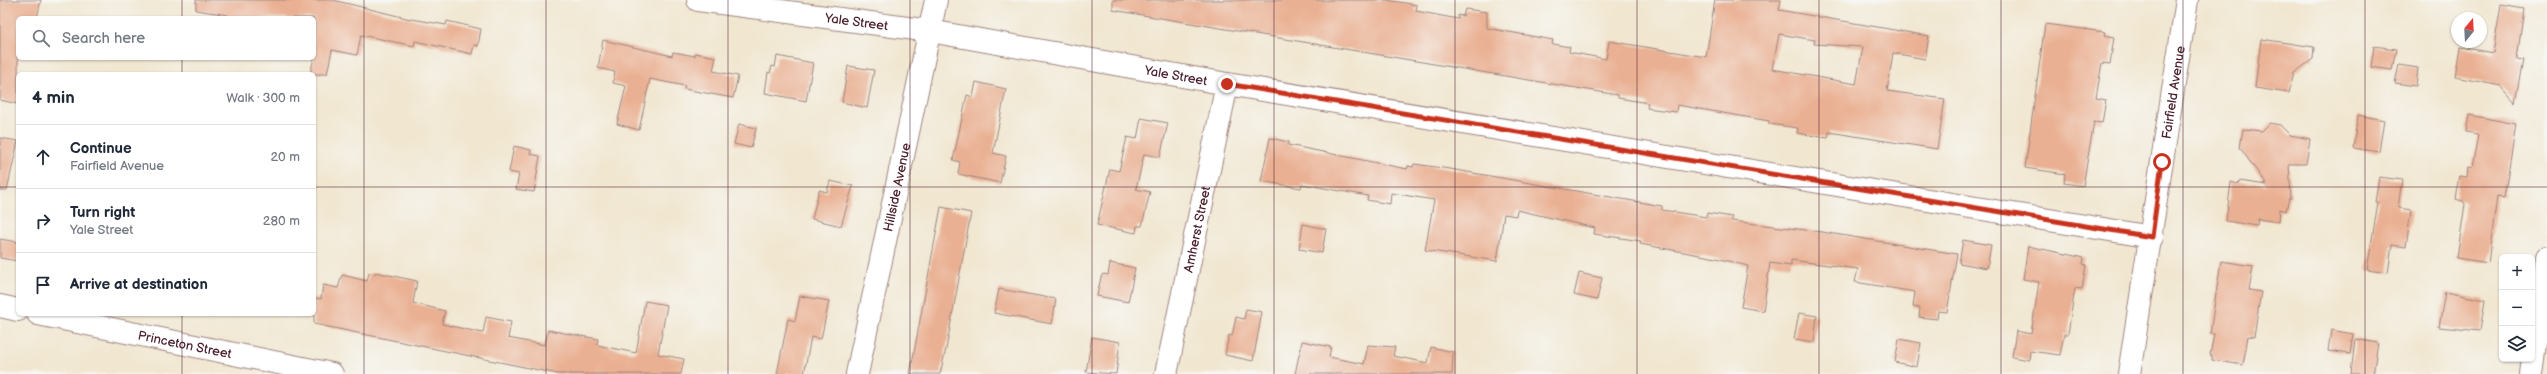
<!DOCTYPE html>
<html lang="en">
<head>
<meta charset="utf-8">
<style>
	body { margin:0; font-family:"Balsamiq Sans",sans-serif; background:#f2f2f3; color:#1f2937 }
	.controls { position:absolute; right:12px; bottom:12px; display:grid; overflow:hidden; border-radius:6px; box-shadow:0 1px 3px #0004 }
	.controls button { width:36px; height:36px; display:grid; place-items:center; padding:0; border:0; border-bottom:1px solid #e0e1e3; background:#fff; color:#1f2937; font:20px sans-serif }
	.compass { position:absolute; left:2451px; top:12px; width:36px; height:36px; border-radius:50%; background:#fff; box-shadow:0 1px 3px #0004; rotate:18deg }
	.stop { position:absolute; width:12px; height:12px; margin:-9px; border:3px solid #c8321e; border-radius:50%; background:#fff }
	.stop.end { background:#c8321e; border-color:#fff; box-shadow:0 1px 4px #0008 }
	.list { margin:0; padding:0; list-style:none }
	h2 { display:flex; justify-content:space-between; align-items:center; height:52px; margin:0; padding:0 16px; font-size:17px }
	h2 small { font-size:13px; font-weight:400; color:#747a83 }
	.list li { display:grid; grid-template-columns:26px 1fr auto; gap:12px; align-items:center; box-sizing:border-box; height:64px; padding:0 16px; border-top:1px solid #e0e1e3 }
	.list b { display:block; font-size:15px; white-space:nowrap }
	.list p { margin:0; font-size:13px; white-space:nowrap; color:#747a83 }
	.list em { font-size:13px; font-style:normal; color:#747a83 }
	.icon { flex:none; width:22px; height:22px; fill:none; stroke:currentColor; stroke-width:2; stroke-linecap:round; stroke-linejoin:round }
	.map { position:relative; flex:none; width:2547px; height:374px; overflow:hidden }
	.search { position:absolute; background:#fff; box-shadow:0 1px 3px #0004; left:16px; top:16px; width:300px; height:44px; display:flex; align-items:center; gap:10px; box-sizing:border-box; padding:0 14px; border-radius:6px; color:#747a83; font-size:15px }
	.panel { position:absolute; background:#fff; box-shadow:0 1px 3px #0004; left:16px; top:72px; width:300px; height:244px; border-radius:6px }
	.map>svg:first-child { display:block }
</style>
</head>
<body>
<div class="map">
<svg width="2547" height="374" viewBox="0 0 2547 374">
	<rect width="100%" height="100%" fill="#f6f6f2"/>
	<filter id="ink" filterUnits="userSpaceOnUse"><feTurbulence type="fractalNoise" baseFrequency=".025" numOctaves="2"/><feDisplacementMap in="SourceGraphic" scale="8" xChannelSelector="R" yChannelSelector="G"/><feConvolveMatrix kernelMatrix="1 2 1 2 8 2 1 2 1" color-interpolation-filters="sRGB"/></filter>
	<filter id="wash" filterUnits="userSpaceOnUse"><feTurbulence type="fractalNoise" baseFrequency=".012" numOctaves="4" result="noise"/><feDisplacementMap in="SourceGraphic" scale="16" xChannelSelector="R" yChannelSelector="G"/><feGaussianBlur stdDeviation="0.9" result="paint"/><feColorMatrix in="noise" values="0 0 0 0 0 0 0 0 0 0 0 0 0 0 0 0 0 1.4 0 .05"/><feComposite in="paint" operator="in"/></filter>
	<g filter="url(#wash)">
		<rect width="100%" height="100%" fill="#f1e7d1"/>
		<g id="blocks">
			<path fill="#eab093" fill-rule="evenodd" d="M0,0H41L37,18H18V104L0,100Z
				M196,0H333L406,18L446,25L447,21L481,29L478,46L474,45L472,54L415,41L414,46L361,35L357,55L332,50L327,74H310L314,58V18H227L228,15L196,10Z
				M1113,0H1387L1417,5L1416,11L1458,19V15L1463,16L1465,9L1487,12V28L1553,40L1552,44L1570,47L1569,52L1606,59L1609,41L1706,57L1715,0H1781L1779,10L1929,36L1925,59L1893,53L1887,91L1945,99L1937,149L1829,132L1828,138L1797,133L1798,128L1769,124V121L1677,105L1676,112L1647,108L1648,103L1618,98V95L1113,10ZM1779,34L1815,40L1814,44L1863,47L1856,84L1772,69Z
				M2501,5L2524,9L2517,59L2523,60L2515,102L2501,86L2455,77L2460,47L2493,53Z
				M2045,24L2105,32L2104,35L2114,37L2110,64L2102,63L2096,98L2106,100L2102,123L2094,122L2083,186L2064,183L2065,174L2025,168Z
				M2261,39L2314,47L2313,59L2294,73L2289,93L2255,88Z
				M603,40L672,56L673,52L695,56V53L716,57L713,71L738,76L733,98L684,89L685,86L650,79L639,130L617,124L626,86L613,83L615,72L598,68Z
				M2374,46L2396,49L2392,70L2371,67Z
				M777,56L813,63L806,101L765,93L768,72L770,73L772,66L775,67Z
				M2399,65L2418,68L2416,86L2395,83Z
				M848,66L874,70L867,108L842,102Z
				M976,82L1006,89L993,153L1006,156L1000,183L958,174L960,162L953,160L967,95L973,97Z
				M2358,115L2384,120L2379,152L2353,148Z
				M2469,115L2516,124L2504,198L2497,197L2488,263L2457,258L2465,204L2463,201L2455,199L2459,176L2467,177L2468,167L2472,168L2478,134L2466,132Z
				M1141,118L1168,123L1160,157L1144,154L1136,189L1150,192L1142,226H1137L1136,233L1097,225L1110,169L1119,171L1127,137L1137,139Z
				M2270,123L2280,125L2290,135L2310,139L2306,164H2289L2291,198H2289L2286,211L2280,209L2279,222L2258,219L2257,226L2226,221L2231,182L2238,184L2239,181L2267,185L2240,148L2243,129L2262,131Z
				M739,124L756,128L751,148L734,144Z
				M0,138L18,141L7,190H0Z
				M1270,138L1289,142L1288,145L1407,169L1408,166L1413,167L1414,164L1450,169L1662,206V210L1706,217L1707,213L1732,217V221L1822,232L1957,254L1947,312L1938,311L1937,319L1919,317L1920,308L1913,307L1915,292L1855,282L1858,269L1791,260V266L1770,263L1763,311L1741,307L1748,266L1716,258L1640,244L1641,241L1594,234L1595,228L1517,210L1516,216L1504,214L1497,261L1425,250L1434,200L1391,193L1390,204L1367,200L1368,196L1302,184L1301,188L1261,181Z
				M514,146L531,150L530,154L540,156L534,192L516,189L519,174L509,172Z
				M2379,177L2402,180L2398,208L2411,210L2406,247L2392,245L2388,273L2367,270L2378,202H2375Z
				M830,181L853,186L841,226L812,219L819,190L827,192Z
				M941,207L971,213L946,349L940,374H910Z
				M1303,224L1326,229L1322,253L1299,249Z
				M0,239L18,242V261L0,258Z
				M1963,240L1991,245L1987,268L1959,263Z
				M2028,246L2084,258L2083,264L2086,265L2082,289L2075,288L2068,334H2064L2060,355L2030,351L2029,360L2012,357L2016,331L2031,334L2039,282L2023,279Z
				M2221,261L2253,266L2249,290L2261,292L2254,337L2248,336L2243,365L2212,360V356L2210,355L2214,334H2210Z
				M1110,263L1135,268L1128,302L1097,296L1101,277L1103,274L1108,275Z
				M375,272L417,281L413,303L445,311L442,324L483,333L486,317L511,322L508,338L545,345L548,330L598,339L597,345L636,353L645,301L667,305L658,354L684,359L681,374H558L314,324V298L321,299L323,285L338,288L342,275L367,281L369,273L375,274Z
				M1579,273L1602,278L1597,300L1574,295Z
				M999,289L1056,299L1052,324L994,313Z
				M2445,292L2485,300L2480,331L2439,327Z
				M800,296L829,301L821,339L811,337L804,374H777L788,319L795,321Z
				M1246,309L1262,312L1253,361L1225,355L1229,335L1232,336L1236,317L1244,319Z
				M1799,313L1817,316L1814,342L1794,339Z
				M2331,330L2353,334L2350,354L2328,351Z
				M1092,337L1120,342L1116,374L1086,372Z
				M1899,339L1921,343L1917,367L1895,362Z
				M2355,339L2378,343L2373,374H2351Z
				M1302,341L1331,347L1329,357L1364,364L1368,345L1395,347L1393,356L1428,363L1431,347L1453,352L1452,374H1295Z"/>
		</g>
	</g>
	<g filter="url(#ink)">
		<use href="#blocks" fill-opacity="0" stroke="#9e837e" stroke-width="1"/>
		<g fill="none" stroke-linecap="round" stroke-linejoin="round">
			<g stroke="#9e837e" stroke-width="24">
				<g id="street">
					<path id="s1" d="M698,0L930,31L1227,84L2152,237"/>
					<path d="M0,306L18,310"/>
					<path id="s2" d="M38,314L332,374"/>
					<path id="s3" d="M857,374L936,0"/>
					<path id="s4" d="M1166,374L1227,84"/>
					<path d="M2531,374L2547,257"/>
				</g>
			</g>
			<g stroke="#9e837e" stroke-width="24">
				<g id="secondary">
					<path id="s5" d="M2129,374L2187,0"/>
				</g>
			</g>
			<use href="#street" stroke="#fff" stroke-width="22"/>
			<use href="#secondary" stroke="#fff" stroke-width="22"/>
		</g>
	</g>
	<g fill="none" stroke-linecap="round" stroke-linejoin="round" filter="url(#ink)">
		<path stroke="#c8321e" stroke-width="5" d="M1227,84L2152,237L2162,162"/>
	</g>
	<path fill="none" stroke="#4a1f2b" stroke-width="1" stroke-opacity="0.55" d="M182,0V18M364,0V374M546,0V374M728,0V374M910,0V374M1092,0V374M1274,0V374M1455,0V374M1637,0V374M1819,0V374M2001,0V374M2183,0V374M2365,0V374M182,58V74M0,187H18M314,187H2547M182,314V374"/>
	<g text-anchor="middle" stroke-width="3" stroke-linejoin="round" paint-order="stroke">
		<g font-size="13" fill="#4a1f2b" stroke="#f6f6f2">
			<text dy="5" stroke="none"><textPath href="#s1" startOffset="160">Yale Street</textPath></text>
			<text dy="5" stroke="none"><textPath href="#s1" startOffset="484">Yale Street</textPath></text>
			<text dy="5" stroke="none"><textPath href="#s5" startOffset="285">Fairfield Avenue</textPath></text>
			<text dy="5" stroke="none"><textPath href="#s3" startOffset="191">Hillside Avenue</textPath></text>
			<text dy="5" stroke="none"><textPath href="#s4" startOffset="148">Amherst Street</textPath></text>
			<text dy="5" stroke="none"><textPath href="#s2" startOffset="150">Princeton Street</textPath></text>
		</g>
	</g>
</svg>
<div class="controls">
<button>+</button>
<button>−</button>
<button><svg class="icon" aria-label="layers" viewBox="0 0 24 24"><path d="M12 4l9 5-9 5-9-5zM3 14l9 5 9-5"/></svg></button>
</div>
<svg class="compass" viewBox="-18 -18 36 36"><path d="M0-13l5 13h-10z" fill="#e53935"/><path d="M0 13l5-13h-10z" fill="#747a83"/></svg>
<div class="stop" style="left:2162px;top:162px"></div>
<div class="stop end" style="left:1227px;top:84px"></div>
<div class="search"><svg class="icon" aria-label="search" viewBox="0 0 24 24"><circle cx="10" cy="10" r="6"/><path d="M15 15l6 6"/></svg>Search here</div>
<section class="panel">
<h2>4 min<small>Walk · 300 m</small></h2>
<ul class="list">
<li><svg class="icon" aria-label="ahead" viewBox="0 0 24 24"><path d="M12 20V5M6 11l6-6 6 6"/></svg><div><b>Continue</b><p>Fairfield Avenue</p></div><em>20 m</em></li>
<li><svg class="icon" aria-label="right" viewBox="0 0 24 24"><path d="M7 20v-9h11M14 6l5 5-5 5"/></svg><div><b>Turn right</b><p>Yale Street</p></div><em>280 m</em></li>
<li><svg class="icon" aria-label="arrive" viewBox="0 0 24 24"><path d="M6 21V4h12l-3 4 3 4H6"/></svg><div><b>Arrive at destination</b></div></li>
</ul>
</section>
</div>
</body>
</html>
